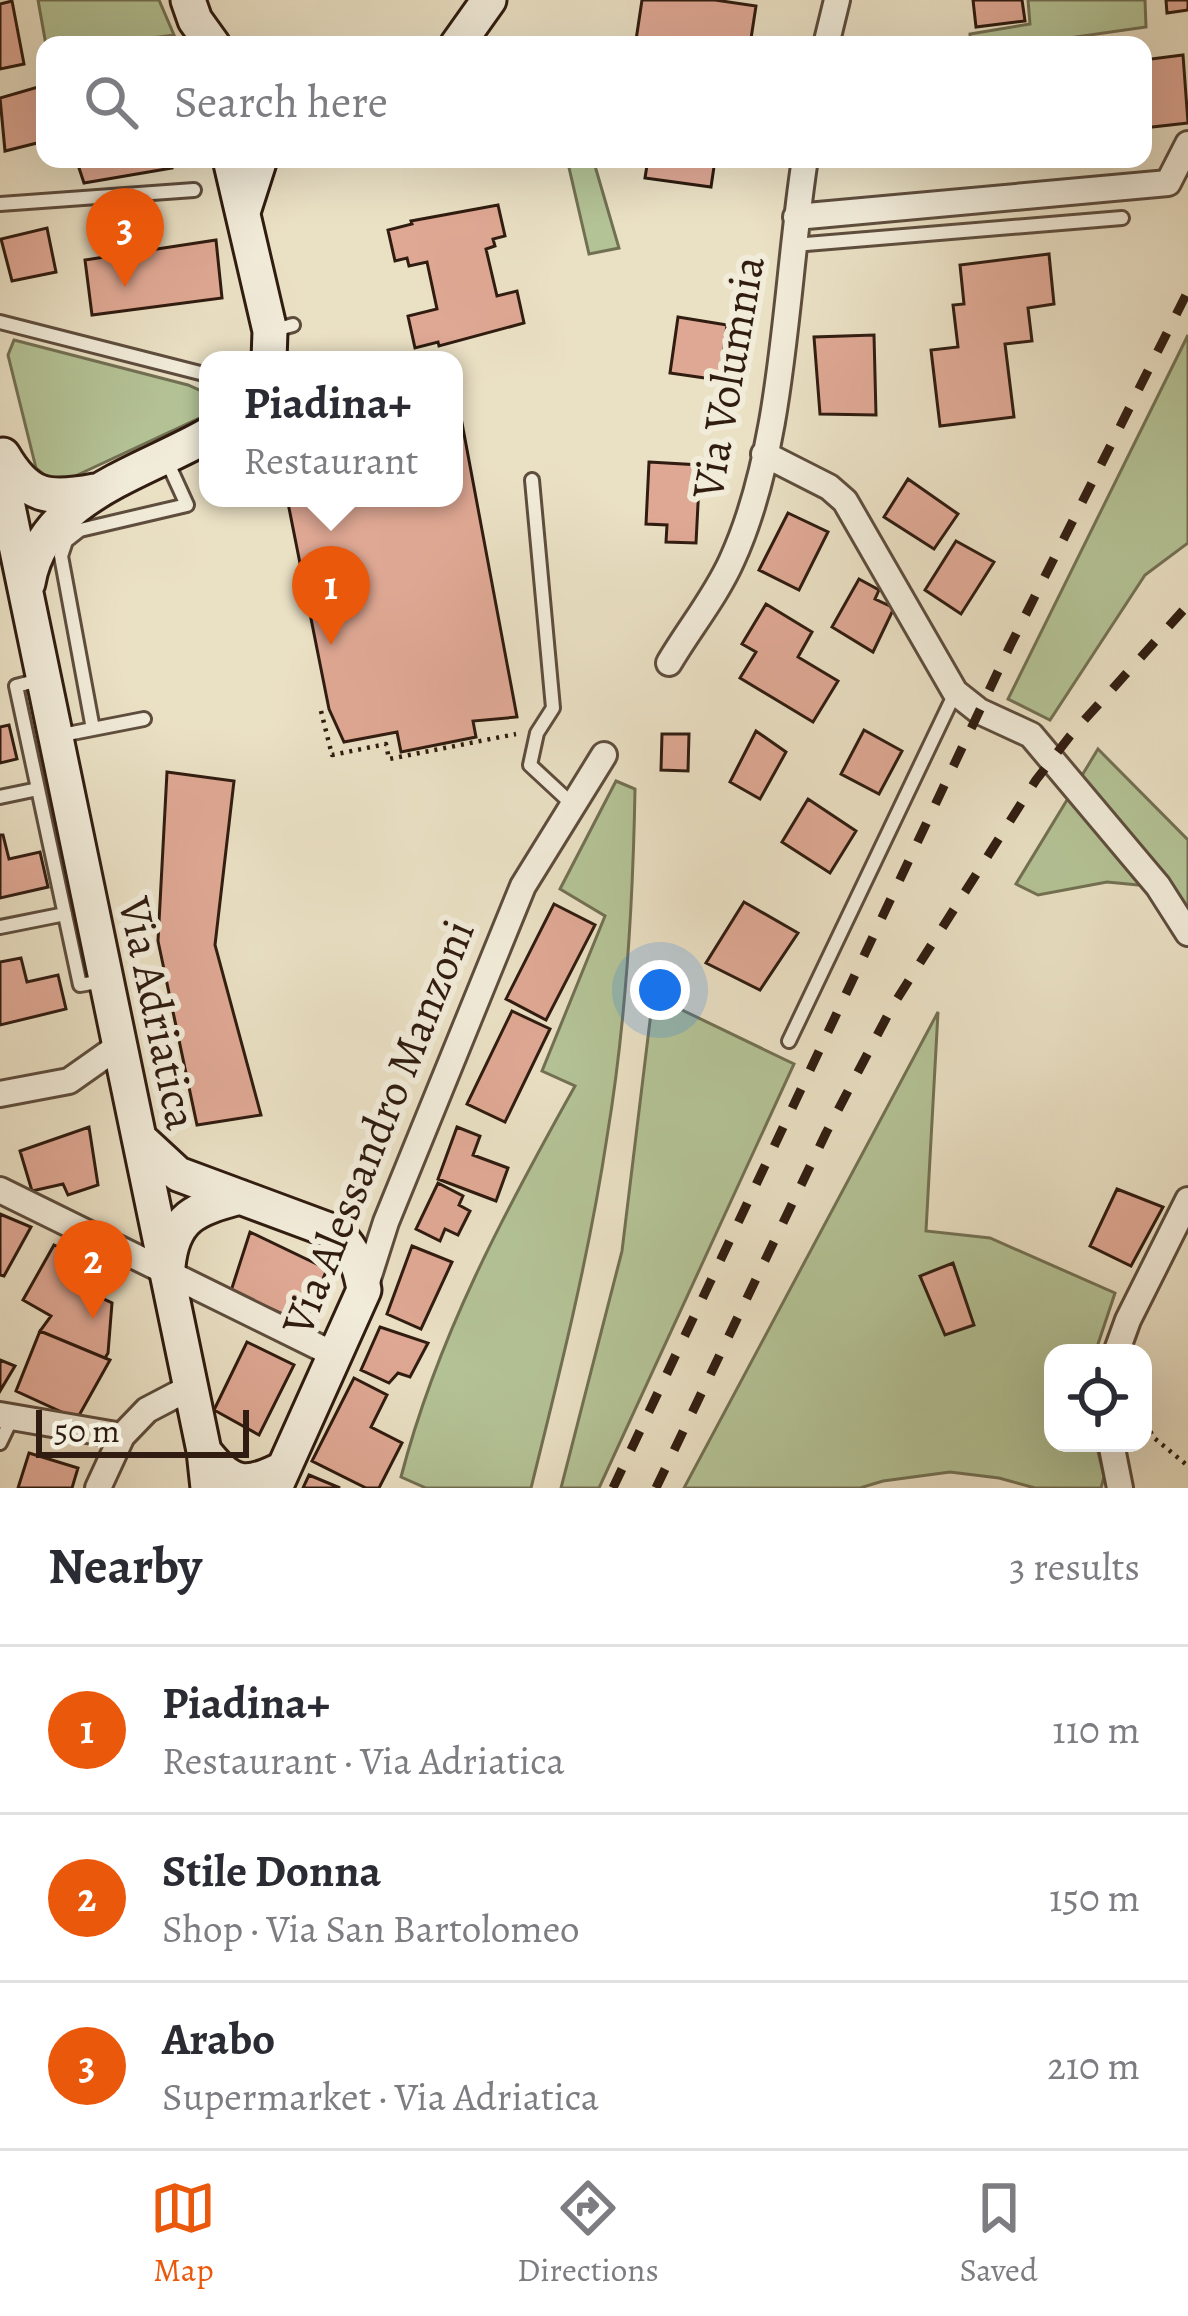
<!DOCTYPE html>
<html lang="en">
<head>
<meta charset="utf-8">
<style>
	body { margin:0; font-family:Alegreya,serif; background:#f7f7f7; color:#2b2b33 }
	.controls { position:absolute; right:36px; bottom:36px; display:grid; overflow:hidden; border-radius:24px; box-shadow:0 12px 48px #0002 }
	.controls button { width:108px; height:108px; display:grid; place-items:center; padding:0; border:0; border-bottom:3px solid #e1e1e2; background:#fff; color:#2b2b33; font:60px sans-serif }
	.scale { position:absolute; left:36px; bottom:30px; width:213px; box-sizing:border-box; padding-left:12px; border:6px solid #301c10; border-top:0; font-size:33px; line-height:42px; white-space:nowrap; color:#301c10; -webkit-text-stroke:9px #f1ebd9; paint-order:stroke }
	.you { position:absolute; left:660px; top:990px; width:42px; height:42px; margin:-30px; border:9px solid #fff; border-radius:50%; background:#1a73e8; box-shadow:0 0 0 18px #1a73e833 }
	.badge { display:grid; place-items:center; width:78px; height:78px; border-radius:50%; background:#ea580c; color:#fff; font-size:39px; font-weight:700 }
	.pin { position:absolute; translate:-50% -99px; filter:drop-shadow(0 3px 6px #0008) }
	.pin::after { content:''; position:absolute; top:63px; width:42px; height:36px; background:inherit; clip-path:polygon(0 0,100% 0,50% 100%) }
	.popup { position:absolute; left:199px; top:351px; width:264px; height:156px; box-sizing:border-box; display:grid; place-content:center; border-radius:24px; background:#fff; filter:drop-shadow(0 3px 9px #0005); font-size:39px; white-space:nowrap; color:#7c7c81 }
	.popup b { font-size:45px; color:#2b2b33 }
	.popup::after { content:''; position:absolute; left:50%; top:100%; margin-left:-24px; border:24px solid transparent; border-top-color:#fff }
	.list { margin:0; padding:0; list-style:none }
	h2 { display:flex; justify-content:space-between; align-items:center; height:156px; margin:0; padding:0 48px; font-size:51px }
	h2 small { font-size:39px; font-weight:400; color:#7c7c81 }
	.list li { display:grid; grid-template-columns:78px 1fr auto; gap:36px; align-items:center; box-sizing:border-box; height:168px; padding:0 48px; border-top:3px solid #e1e1e2 }
	.list b { display:block; font-size:45px; white-space:nowrap }
	.list p { margin:0; font-size:39px; white-space:nowrap; color:#7c7c81 }
	.list em { font-size:39px; font-style:normal; color:#7c7c81 }
	.icon { flex:none; width:66px; height:66px; fill:none; stroke:currentColor; stroke-width:2; stroke-linecap:round; stroke-linejoin:round }
	.map { position:relative; flex:none; width:1188px; height:1488px; overflow:hidden }
	.search { position:absolute; background:#fff; box-shadow:0 12px 48px #0002; left:36px; right:36px; top:36px; height:132px; display:flex; align-items:center; gap:30px; box-sizing:border-box; padding:0 42px; border-radius:24px; color:#7c7c81; font-size:45px }
	.sheet { height:660px; background:#fff }
	nav { display:flex; justify-content:space-around; align-items:center; box-sizing:border-box; height:168px; border-top:3px solid #e1e1e2; background:#fff; font-size:33px; color:#7c7c81 }
	nav a { display:grid; justify-items:center; gap:6px }
	nav .on { color:#ea580c }
	.map>svg:first-child { display:block }
</style>
</head>
<body>
<div class="map">
<svg width="1188" height="1488" viewBox="0 0 1188 1488">
	<rect width="100%" height="100%" fill="#eae0c4"/>
	<filter id="stains"><feTurbulence type="fractalNoise" baseFrequency=".00167" numOctaves="4"/><feColorMatrix values="0 0 0 0 .2 0 0 0 0 .09 0 0 0 0 .02 0 0 0 .5 -.17"/></filter>
	<radialGradient id="worn" r=".72"><stop offset=".6" stop-color="#630" stop-opacity="0"/><stop offset="1" stop-color="#630" stop-opacity=".3"/></radialGradient>
	<path fill="#b4c396" stroke="#727053" stroke-width="3" d="M38,0H159L174,35L101,45H46Z
		M1028,0H1145L1146,27L1020,45H970V34L1030,24Z
		M567,159H593L619,248L589,254Z
		M1188,335V543L1145,575L1050,720L1008,699Z
		M14,340L188,385L208,394V414L71,478L66,493L36,468L8,355Z
		M1098,749L1188,840V915L1169,888L1107,882L1038,895L1016,884Z
		M616,781L635,789C633,905 626,1023 607,1137C589,1256 560,1372 531,1488H426L401,1477C437,1338 505,1211 575,1086L542,1071L605,916L560,889Z
		M653,996L794,1064L599,1488H561L622,1251Z
		M938,1012L926,1231L990,1238L1115,1293L1095,1353H1053V1443H1096L1104,1477L1101,1488H1035L999,1478L950,1472L883,1481L860,1488H684Z"/>
	<path fill="#dfa894" stroke="#301c10" stroke-width="3" d="M642,0H715L756,6L750,45H642L643,41L636,40Z
		M973,0H1022L1025,21L976,27Z
		M1166,0H1188V10L1167,13Z
		M12,1L24,64L0,69V4Z
		M1183,55L1188,123L1143,128V60Z
		M45,85V141L5,151L0,98Z
		M76,159H171L172,168L84,183Z
		M648,159L715,160L711,187L645,178Z
		M498,205L505,236L493,239L495,246L486,249L497,296L517,291L524,323L439,346L438,342L415,348L408,316L437,309L427,262L409,266L407,258L395,261L388,230L412,224L411,221Z
		M47,228L56,272L12,281L1,239Z
		M216,240L222,298L92,315L85,260Z
		M1049,254L1054,304L1028,308L1032,341L1005,344L1014,417L940,426L931,350L958,347L953,305L964,304L960,265Z
		M678,317L727,325L719,380L670,373Z
		M874,335L876,415L820,414L814,337Z
		M454,408H459L462,423L517,717L473,721L476,737L401,752L397,732L344,742L329,709L287,498H454Z
		M649,462L700,465L696,543L666,542L667,525L646,524Z
		M908,479L958,514L934,549L884,517Z
		M788,513L828,532L799,590L759,570Z
		M956,541L994,562L961,614L925,590Z
		M859,579L879,590L875,599L894,608L873,652L832,627Z
		M766,604L812,632L798,657L838,681L813,722L740,678L756,652L742,644Z
		M9,725L17,759L0,763V727Z
		M864,730L902,751L879,794L841,774Z
		M756,731L786,752L760,799L730,782Z
		M662,734H689L688,771L661,770Z
		M167,772L234,781L215,945L261,1115L197,1125L158,941Z
		M808,799L856,831L830,873L782,842Z
		M0,835H3L9,859L40,852L48,887L0,898Z
		M744,902L798,933L760,990L706,963Z
		M554,904L595,925L546,1020L506,999Z
		M21,958L27,982L58,975L66,1009L0,1025V962Z
		M512,1011L550,1029L505,1122L467,1104Z
		M89,1127L98,1185L68,1195L63,1184L32,1191L20,1151Z
		M457,1127L480,1136L473,1155L508,1168L496,1201L438,1179Z
		M438,1183L463,1196L459,1205L470,1211L458,1235L445,1229L440,1241L416,1229Z
		M1117,1189L1163,1207L1131,1266L1090,1246Z
		M0,1214L31,1227L4,1276L0,1275Z
		M250,1232L327,1269L305,1324L231,1291Z
		M54,1245L93,1263L79,1287L112,1303L108,1353L105,1358L40,1331L51,1316L23,1300Z
		M412,1246L452,1262L421,1329L387,1314Z
		M953,1263L974,1325L945,1335L920,1276Z
		M380,1327L428,1343L410,1377L398,1373L389,1383L361,1370Z
		M40,1331L110,1360L77,1419L16,1391Z
		M247,1342L294,1365L259,1435L214,1410Z
		M0,1360L15,1366L0,1391Z
		M354,1378L387,1395L371,1427L402,1443L379,1488H366L312,1461Z
		M29,1453L78,1468L72,1488H18Z
		M309,1475L340,1488H303Z"/>
	<g fill="none" stroke-linecap="round" stroke-linejoin="round">
		<g stroke="#5e4d3d" stroke-width="18">
			<path id="lane" d="M0,204L194,190
				M794,245L1122,218
				M0,322L208,375
				M271,331L293,325
				M532,480L553,708L537,733L530,765L572,804
				M43,679L16,686L80,985L103,981
				M93,729L61,556L66,541L80,530L187,505L166,459
				M57,736L144,719
				M0,797L38,789
				M0,927L65,914
				M789,1041L955,693
				M0,1443L12,1418"/>
		</g>
		<g stroke="#5e4d3d" stroke-width="30">
			<path id="street" d="M826,45L837,0
				M796,217L1168,183L1188,144
				M764,454L829,487L845,501L955,692L979,711L1031,735L1158,886L1188,933
				M669,663C689,629 716,596 732,560C785,444 785,286 805,159
				M0,1094L69,1081L120,1045
				M0,1190L335,1355
				M365,1288L386,1222L523,886L604,755
				M1116,1353L1128,1320L1188,1200
				M0,1415L122,1436L147,1410L191,1387
				M1111,1443L1120,1488
				M98,1488L122,1436"/>
		</g>
		<g stroke="#301c10" stroke-width="39">
			<path id="secondary" d="M188,0L195,20L213,45
				M457,45L489,0
				M230,159L270,331L269,360
				M244,209L260,159
				M3,455C28,498 48,500 95,491
				M0,468L204,1451L208,1488
				M28,583C42,497 142,473 208,435
				M139,1138L178,1174L337,1233C354,1251 360,1266 364,1290L275,1488
				M168,1266C173,1217 195,1209 240,1197
				M204,1451C231,1486 246,1488 284,1468"/>
		</g>
		<path stroke="#301c10" stroke-width="4.5" stroke-dasharray="3 6" stroke-linecap="butt" d="M321,711L332,755L386,744L389,759L516,734
			M1143,1415L1153,1437L1188,1466"/>
		<use href="#lane" stroke="#f1ebd9" stroke-width="12"/>
		<use href="#street" stroke="#f1ebd9" stroke-width="24"/>
		<use href="#secondary" stroke="#f1ebd9" stroke-width="33"/>
		<path stroke="#301c10" stroke-width="9" stroke-dasharray="21 21" stroke-linecap="butt" d="M613,1488L1010,646L1188,291
			M656,1488L826,1133L892,1007L1036,780L1070,736L1188,605"/>
	</g>
	<g text-anchor="middle" stroke-width="12" stroke-linejoin="round" paint-order="stroke">
		<g font-size="45" fill="#301c10" stroke="#f1ebd9">
			<text transform="translate(727 377) rotate(-80)" y="16">Via Volumnia</text>
			<text transform="translate(159 1013) rotate(78)" y="16">Via Adriatica</text>
			<text transform="translate(377 1127) rotate(-68)" y="16">Via Alessandro Manzoni</text>
		</g>
	</g>
	<rect width="100%" height="100%" filter="url(#stains)"/>
	<rect width="100%" height="100%" fill="url(#worn)"/>
</svg>
<div class="controls">
<button><svg class="icon" aria-label="locate" viewBox="0 0 24 24"><circle cx="12" cy="12" r="6"/><path d="M12 2v4M12 18v4M2 12h4M18 12h4"/></svg></button>
</div>
<div class="scale">50 m</div>
<div class="you"></div>
<div class="pin badge" style="left:331px;top:645px">1</div>
<div class="popup"><b>Piadina+</b>Restaurant</div>
<div class="pin badge" style="left:93px;top:1319px">2</div>
<div class="pin badge" style="left:125px;top:287px">3</div>
<div class="search"><svg class="icon" aria-label="search" viewBox="0 0 24 24"><circle cx="10" cy="10" r="6"/><path d="M15 15l6 6"/></svg>Search here</div>
</div>
<section class="sheet">
<h2>Nearby<small>3 results</small></h2>
<ul class="list">
<li><span class="badge">1</span><div><b>Piadina+</b><p>Restaurant · Via Adriatica</p></div><em>110 m</em></li>
<li><span class="badge">2</span><div><b>Stile Donna</b><p>Shop · Via San Bartolomeo</p></div><em>150 m</em></li>
<li><span class="badge">3</span><div><b>Arabo</b><p>Supermarket · Via Adriatica</p></div><em>210 m</em></li>
</ul>
</section>
<nav>
<a class="on"><svg class="icon" aria-label="map" viewBox="0 0 24 24"><path d="M3 6l6-2 6 2 6-2v14l-6 2-6-2-6 2zM9 4v14M15 6v14"/></svg>Map</a>
<a><svg class="icon" aria-label="directions" viewBox="0 0 24 24"><path d="M12 3l9 9-9 9-9-9zM9 14v-3h6M13 9l2 2-2 2"/></svg>Directions</a>
<a><svg class="icon" aria-label="saved" viewBox="0 0 24 24"><path d="M7 4h10v16l-5-4-5 4z"/></svg>Saved</a>
</nav>
</body>
</html>
